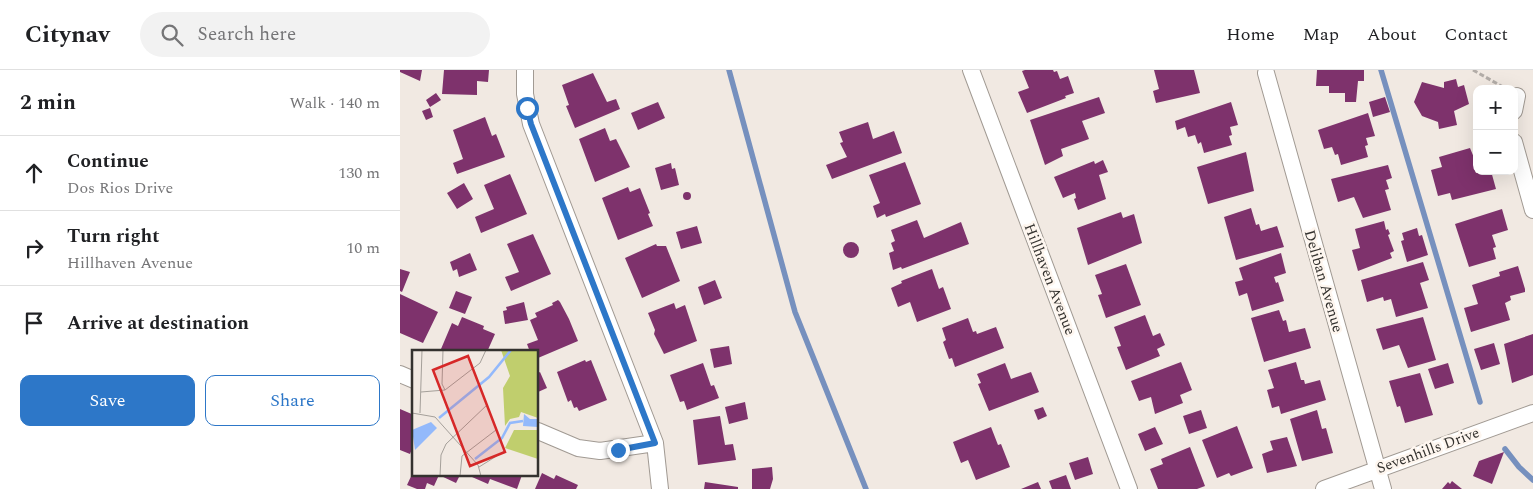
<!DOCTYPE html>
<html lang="en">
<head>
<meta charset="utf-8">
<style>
	body { margin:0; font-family:Spectral,serif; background:#f2f2f2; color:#202124 }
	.controls { position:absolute; right:15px; top:15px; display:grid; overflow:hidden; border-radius:10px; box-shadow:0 5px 20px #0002 }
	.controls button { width:45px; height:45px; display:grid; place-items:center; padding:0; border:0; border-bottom:1px solid #e0e0e0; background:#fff; color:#202124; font:25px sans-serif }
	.stop { position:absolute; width:15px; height:15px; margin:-11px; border:4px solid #2d77c8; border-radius:50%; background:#fff }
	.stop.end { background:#2d77c8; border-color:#fff; box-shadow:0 1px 5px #0008 }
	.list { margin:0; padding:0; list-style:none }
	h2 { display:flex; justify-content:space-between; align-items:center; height:65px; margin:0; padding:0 20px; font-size:21px }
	h2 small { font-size:16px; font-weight:400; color:#757577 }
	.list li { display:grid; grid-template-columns:32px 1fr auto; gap:15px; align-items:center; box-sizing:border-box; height:75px; padding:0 20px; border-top:1px solid #e0e0e0 }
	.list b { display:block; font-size:19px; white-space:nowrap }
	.list p { margin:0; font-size:16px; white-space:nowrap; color:#757577 }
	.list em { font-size:16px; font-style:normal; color:#757577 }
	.actions { display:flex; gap:10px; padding:15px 20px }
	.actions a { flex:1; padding:11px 0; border:1px solid #2d77c8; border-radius:10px; text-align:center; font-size:18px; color:#2d77c8 }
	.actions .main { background:#2d77c8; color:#fff }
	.icon { flex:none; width:28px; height:28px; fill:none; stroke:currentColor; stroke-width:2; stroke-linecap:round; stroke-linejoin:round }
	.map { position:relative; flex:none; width:1133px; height:419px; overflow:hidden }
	header { display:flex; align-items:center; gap:30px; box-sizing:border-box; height:70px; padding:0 25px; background:#fff; border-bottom:1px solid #e0e0e0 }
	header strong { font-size:24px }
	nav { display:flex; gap:28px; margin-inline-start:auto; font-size:18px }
	.search { width:350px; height:45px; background:#f2f2f2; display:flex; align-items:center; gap:12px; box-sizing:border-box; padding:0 18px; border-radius:28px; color:#757577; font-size:19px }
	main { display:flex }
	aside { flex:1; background:#fff }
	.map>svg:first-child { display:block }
</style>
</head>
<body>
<header>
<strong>Citynav</strong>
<div class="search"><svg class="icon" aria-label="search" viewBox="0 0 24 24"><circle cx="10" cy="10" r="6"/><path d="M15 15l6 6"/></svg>Search here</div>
<nav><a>Home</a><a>Map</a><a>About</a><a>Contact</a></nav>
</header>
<main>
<aside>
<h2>2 min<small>Walk · 140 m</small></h2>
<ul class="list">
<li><svg class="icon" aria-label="ahead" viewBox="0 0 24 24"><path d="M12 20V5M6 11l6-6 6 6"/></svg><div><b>Continue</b><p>Dos Rios Drive</p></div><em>130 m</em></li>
<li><svg class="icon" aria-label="right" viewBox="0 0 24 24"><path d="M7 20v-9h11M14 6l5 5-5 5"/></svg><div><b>Turn right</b><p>Hillhaven Avenue</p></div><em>10 m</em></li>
<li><svg class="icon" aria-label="arrive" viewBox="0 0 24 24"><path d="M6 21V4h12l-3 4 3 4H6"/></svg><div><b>Arrive at destination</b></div></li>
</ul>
<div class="actions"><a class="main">Save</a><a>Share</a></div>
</aside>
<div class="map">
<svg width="1133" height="419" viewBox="0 0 1133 419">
	<rect width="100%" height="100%" fill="#f1e9e2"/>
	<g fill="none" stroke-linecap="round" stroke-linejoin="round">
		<path stroke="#7690be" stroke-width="5.5" d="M329,0L395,242L466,419
			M981,0L1080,332
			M1105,379L1119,397L1133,410"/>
	</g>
	<path fill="#7e326c" d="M0,0H22L20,11L0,2Z
		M44,0H89L88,12L77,11V25L42,24Z
		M625,0H653L654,2L657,1L660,9L668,6L674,23L665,26L666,28L627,43L618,22L629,18L622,1Z
		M754,0H794L800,23L756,33L753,21L759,19Z
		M917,0H964V11H958L956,32H945V23H929V16H916Z
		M193,3L207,32L216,29L220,39L175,58L166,36L169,35L162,15Z
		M1056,9L1058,17L1064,15L1069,34L1054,41L1057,55L1039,59L1038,52L1022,46L1014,32L1022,12L1044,18V12Z
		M36,23L41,30L30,37L26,30Z
		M699,27L705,43L682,51L689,69L661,79L663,86L645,95L630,50Z
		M985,27L990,42L973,47L969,32Z
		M258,32L265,48L238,60L231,43Z
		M831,32L838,55L830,57L832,65L829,66L832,75L804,83L801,72L798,74L795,65L788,67L785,57L777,60L775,51Z
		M30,38L33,47L26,50L22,41Z
		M968,43L975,66L966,68L968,75L965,76L968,87L941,95L938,84L935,85L932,77L924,79L918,60Z
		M85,47L92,66L96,64L105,87L57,104L53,93L63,89L53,60Z
		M468,52L473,69L494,61L502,83L432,109L426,95L447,87L440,73L443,72L439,62Z
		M205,58L210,71L216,69L230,97L195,112L179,69Z
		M1070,78L1077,95L1074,98L1076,103L1091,101L1096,119L1052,130L1050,123L1038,126L1031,100L1042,97L1039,87Z
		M846,82L854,121L808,134L797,97Z
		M703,90L708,102L699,105L706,129L678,140L674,129L676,128L675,123L663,128L654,107L694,91L695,94Z
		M505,92L521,134L486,147L485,144L477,148L473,136L480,133L469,105Z
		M271,93L272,99L275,98L279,115L261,120L255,98Z
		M988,95L992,108L986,110L989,119L985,120L991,140L963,148L954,127L938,132L931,109Z
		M110,104L127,144L81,163L75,147L94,139L84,115Z
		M64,113L73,129L57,139L47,123Z
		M228,117L230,122L240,118L250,143L248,144L253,156L218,170L202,128Z
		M283 126a4 4 0 1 1 8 0a4 4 0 1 1-8 0Z
		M851,138L856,155L859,154L861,161L877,156L884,177L836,190L824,147Z
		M1102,139L1108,160L1092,165L1096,177L1093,178L1096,189L1069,197L1055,154Z
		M721,142L723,148L734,144L742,173L688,195L677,158Z
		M517,150L524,168L561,152L569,174L502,199L501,197L493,200L489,183L494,181L491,173L495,171L491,160Z
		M984,151L986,160L988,159L990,164L988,165L994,181L990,183L992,188L958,201L952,180L960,178L955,159Z
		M297,156L302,173L281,179L276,162Z
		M1017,158L1019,166L1022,165L1028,185L1007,192L1001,171L1004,170L1002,163Z
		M133,164L151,204L111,221L105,207L119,202L107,174Z
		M443 180a8 8 0 1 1 16 0a8 8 0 1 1-16 0Z
		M256,174L257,176H266L280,211L242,228L225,188Z
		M70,183L77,200L59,207L57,199L53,201L50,192Z
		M881,183L886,203L874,207L876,213L878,212L884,231L852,241L847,223L839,226L835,212L843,210L839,198Z
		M1023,192L1029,210L1020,213L1028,238L996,247L991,229L984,231L983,227L967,232L961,210Z
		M726,194L741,235L706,248L698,225L702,224L695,205Z
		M1118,196L1125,219V222L1110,226L1111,230L1105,233L1110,250L1071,262L1064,238L1078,234L1072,215L1100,206L1099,202Z
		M0,199L10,202L2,222L0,221Z
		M532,199L539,219L543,217L551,239L517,252L510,232L498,237L491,218L502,213L501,211Z
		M315,210L322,228L304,235L298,217Z
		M56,221L72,227L65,244L49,238Z
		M0,224L38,242L23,273L0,263Z
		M158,230L160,232L169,249L178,271L138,288V282H130L127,274L138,270L130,250L137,247L135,243L153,235L152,233Z
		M124,232L128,250L105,254L103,241L107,240L106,237Z
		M274,233L276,239L285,235L297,271L264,284L254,264L255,260L248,243Z
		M879,240L883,251L886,250L889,262L905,258L911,278L864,292L851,248Z
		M745,245L753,266L760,263L765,275L757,279L760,286L726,300L717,277L721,276L714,257Z
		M62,247L84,256L83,259L95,264L87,282H48L41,279L52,253L58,256Z
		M1023,247L1036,290L1008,298L999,275L983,280L976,259Z
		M568,248L573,262L576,261L577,264L596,257L604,278L555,297L552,288L549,289L543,272L546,270L542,258Z
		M1133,264V305L1112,313L1104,274Z
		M1094,273L1100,294L1081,300L1074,279Z
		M329,276L332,294L314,298L310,279Z
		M185,290L186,292L191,290L207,330L179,341L177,337L174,338L171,330L168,332L157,302Z
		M781,292L792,320L780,325L783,333L755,344L751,327L739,331L731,311Z
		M896,292L901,310H904L905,314L920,310L926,330L881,344L879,336L872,338L867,320L874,318L868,300Z
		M303,293L311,316L314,315L319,328L287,340L284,331L280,332L270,305Z
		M605,293L611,309L631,302L639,322L589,341L578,314L581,313L577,304Z
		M1048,293L1054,313L1035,319L1028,299Z
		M140,302L147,318L138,322V303Z
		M1020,303L1033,345L1005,353L1000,336L997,337L989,311Z
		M345,332L348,349L329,354L325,337Z
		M643,337L647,346L638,350L634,340Z
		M0,339L14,345V374L10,384L0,380Z
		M801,340L807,358L789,364L783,346Z
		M917,340L922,359L926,358L933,383L902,391L890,349Z
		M320,346L325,375L333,374L336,390L298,395L293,350Z
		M837,356L853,398L831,406L829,403L817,408L802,370Z
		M591,357L598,375L601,374L610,397L576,410L568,390L561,393L553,372Z
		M755,357L763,374L745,381L738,364Z
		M887,367L897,396L867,403L862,384L873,380L870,371Z
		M790,377L805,416L797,419H758L750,399L763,394L761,389Z
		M1104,382L1092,414L1073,406L1079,391Z
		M688,387L693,404L675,410L669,393Z
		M372,397L373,409L370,419H352V399Z
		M14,400V405H60L56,413L39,405L34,416L27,413L25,419H17L7,415Z
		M142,403L154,409L156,405L178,415L176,419H135Z
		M73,405H122L117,419L90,409L88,414L72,407Z
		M666,405L671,419H652L649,411Z
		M1052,411L1062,419H1042L1048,412L1050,414Z
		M305,412L338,417V419H304Z
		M638,412L641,419H621Z"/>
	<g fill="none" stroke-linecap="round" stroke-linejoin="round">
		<g stroke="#a19a93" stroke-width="18">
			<path id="street" d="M125,0V24L131,54L255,373L260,419
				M571,0L729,419
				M866,3L983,419
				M1114,41L1117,26
				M1114,72L1133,140
				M0,304L14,310
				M138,361L178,378L200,381L255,373
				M924,419L1133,343"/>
		</g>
		<path stroke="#b3ada8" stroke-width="3" stroke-dasharray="5 2.5" stroke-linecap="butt" d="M1073,0L1103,17"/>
		<use href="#street" stroke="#fff" stroke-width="16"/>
	</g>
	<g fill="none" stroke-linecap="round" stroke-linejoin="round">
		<path stroke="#2d77c8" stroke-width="6" d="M127,38L131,54L255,373L218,380"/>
	</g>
	<g text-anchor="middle" stroke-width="5" stroke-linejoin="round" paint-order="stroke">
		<g font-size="15" fill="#34322f" stroke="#fef6ef">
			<text transform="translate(650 209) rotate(69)" y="5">Hillhaven Avenue</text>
			<text transform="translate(924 211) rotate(74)" y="5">Deliban Avenue</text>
			<text transform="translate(1028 380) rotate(-20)" y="5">Sevenhills Drive</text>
		</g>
	</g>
	<g transform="translate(12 280)">
		<rect width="126" height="126" fill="#f1e9e2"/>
		<path d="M89,0H126V68L109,62L107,67L98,69L93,76L91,38L98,26ZM102,80H126V109L93,98Z" fill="#c0ce6d"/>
		<path d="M112,64L118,69H126V77L111,76ZM19,72L25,78L3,100L0,80Z" fill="#93b9fb"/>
		<path fill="none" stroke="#93b9fb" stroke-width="2.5" d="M27,68L77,27L99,0M63,109L90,88L98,73L111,71"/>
		<path fill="none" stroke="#a5a09a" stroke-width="1" d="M31,0L30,34L33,40M9,42L33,40L68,13L74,0M0,63L23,67L66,115L69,126M8,63L10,0M67,117L91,102M28,126L29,105L34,94L76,54M48,126L50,106L84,80"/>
		<path fill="#d62828" fill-opacity="0.15" stroke="#d62828" stroke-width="2.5" d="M56,6L93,102L58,116L21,20Z"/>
		<rect width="126" height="126" fill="none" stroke="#34322f" stroke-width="2.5"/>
	</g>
</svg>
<div class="controls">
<button>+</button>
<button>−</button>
</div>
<div class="stop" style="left:127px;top:38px"></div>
<div class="stop end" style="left:218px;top:380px"></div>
</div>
</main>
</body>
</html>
